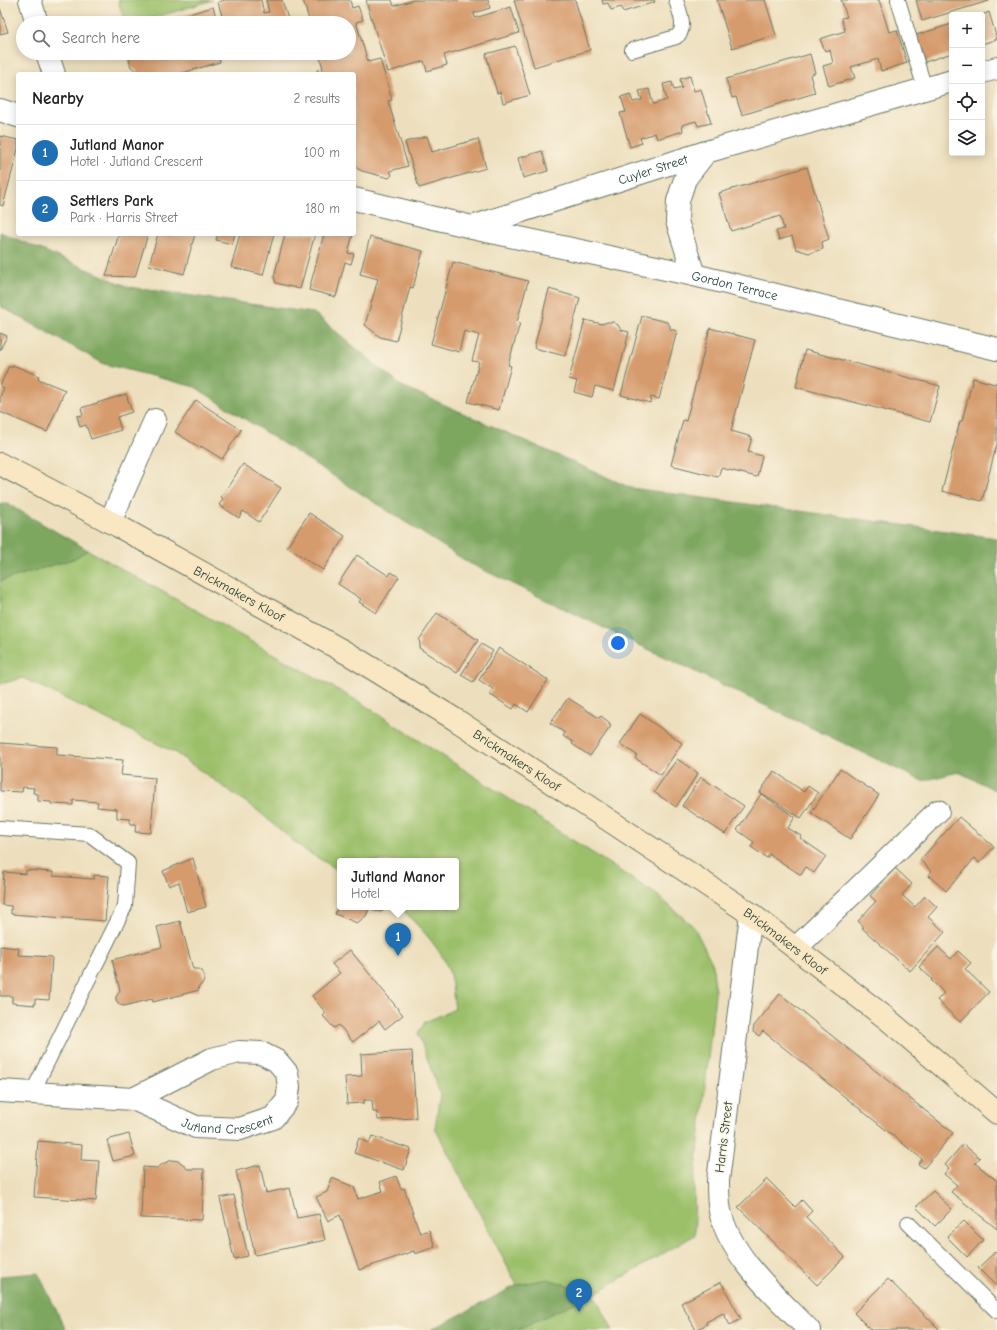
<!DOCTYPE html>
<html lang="en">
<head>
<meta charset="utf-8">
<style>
	body { margin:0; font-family:"Comic Neue",sans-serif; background:#f2f2f2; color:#202124 }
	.controls { position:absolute; right:12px; top:12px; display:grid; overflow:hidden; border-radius:4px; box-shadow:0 2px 10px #0003 }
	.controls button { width:36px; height:36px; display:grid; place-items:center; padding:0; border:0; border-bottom:1px solid #e0e0e0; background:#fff; color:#202124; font:20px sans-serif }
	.you { position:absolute; left:618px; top:643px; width:14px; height:14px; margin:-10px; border:3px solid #fff; border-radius:50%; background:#1a73e8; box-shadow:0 0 0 6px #1a73e833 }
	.badge { display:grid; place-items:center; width:26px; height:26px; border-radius:50%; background:#1f6fb2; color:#fff; font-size:13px; font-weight:700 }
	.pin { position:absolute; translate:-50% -33px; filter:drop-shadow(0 1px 2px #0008) }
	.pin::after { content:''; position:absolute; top:21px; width:14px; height:12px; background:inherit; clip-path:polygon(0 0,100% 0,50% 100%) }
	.popup { position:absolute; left:337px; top:858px; width:122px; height:52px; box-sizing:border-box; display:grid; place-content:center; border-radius:4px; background:#fff; filter:drop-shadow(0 1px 3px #0005); font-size:13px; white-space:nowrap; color:#757577 }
	.popup b { font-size:15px; color:#202124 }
	.popup::after { content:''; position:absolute; left:50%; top:100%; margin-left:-8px; border:8px solid transparent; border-top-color:#fff }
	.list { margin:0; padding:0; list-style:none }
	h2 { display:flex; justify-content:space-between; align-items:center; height:52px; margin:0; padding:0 16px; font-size:17px }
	h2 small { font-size:13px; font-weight:400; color:#757577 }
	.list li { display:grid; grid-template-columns:26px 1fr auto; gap:12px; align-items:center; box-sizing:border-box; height:56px; padding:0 16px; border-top:1px solid #e0e0e0 }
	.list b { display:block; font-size:15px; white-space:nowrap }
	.list p { margin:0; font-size:13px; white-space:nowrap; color:#757577 }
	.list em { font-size:13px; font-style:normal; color:#757577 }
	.icon { flex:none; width:22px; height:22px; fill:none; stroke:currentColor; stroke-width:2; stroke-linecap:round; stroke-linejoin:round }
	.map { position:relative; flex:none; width:997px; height:1330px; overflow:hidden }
	.search { position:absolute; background:#fff; box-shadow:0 2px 10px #0003; left:16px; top:16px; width:340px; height:44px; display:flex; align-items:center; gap:10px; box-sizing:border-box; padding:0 14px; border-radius:22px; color:#757577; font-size:15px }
	.panel { position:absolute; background:#fff; box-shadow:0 2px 10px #0003; left:16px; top:72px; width:340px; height:164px; border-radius:4px }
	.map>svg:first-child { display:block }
</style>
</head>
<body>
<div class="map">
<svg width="997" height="1330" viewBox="0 0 997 1330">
	<rect width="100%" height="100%" fill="#fcf5e5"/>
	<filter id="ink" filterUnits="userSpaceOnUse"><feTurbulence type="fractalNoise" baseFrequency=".025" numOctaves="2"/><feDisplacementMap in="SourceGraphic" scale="8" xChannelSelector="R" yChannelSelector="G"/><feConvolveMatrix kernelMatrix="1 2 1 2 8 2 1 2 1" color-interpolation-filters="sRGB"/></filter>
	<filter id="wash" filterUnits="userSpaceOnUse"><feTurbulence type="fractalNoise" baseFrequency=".012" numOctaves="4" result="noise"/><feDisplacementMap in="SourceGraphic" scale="16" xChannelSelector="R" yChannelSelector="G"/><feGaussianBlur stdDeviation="0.9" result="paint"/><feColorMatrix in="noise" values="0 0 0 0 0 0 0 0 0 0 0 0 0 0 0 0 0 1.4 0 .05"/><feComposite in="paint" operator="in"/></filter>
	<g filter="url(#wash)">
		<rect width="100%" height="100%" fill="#eddfbd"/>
		<path fill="#9cc06a" stroke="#5e7e4f" d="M118,0H213L137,23H125Z
			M88,550L363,704L657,895L694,927L713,965L715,994L694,1188L695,1235L594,1294L613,1330H516L593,1294L548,1279L517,1285L435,1128L440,1094L418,1033L425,1022L455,1009C453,998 453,986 450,975C443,949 418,926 400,907H456V861H340V871L303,849L257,810L174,752L23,678L0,684V581L73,559Z"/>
		<path fill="#7da65e" stroke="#4e7249" d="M0,232L129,287L314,313L400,385L631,488L997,538V791L959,772L922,781L469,563L195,387L104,364L0,306Z
			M6,503L88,550L73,559L0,581V504Z
			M38,1273L66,1330H0V1276Z
			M548,1279L594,1294L516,1330H431L517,1285Z"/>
		<g id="blocks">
			<path fill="#d69b6d" d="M225,0H261L264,13L269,12L266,0H282L289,22L284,23H224L218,2Z
				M303,0H350L352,8L358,6L363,20L356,22L368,62L380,59L392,100L388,101L408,166L390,171L392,175L389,178L362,171L358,169L355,165L354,160V74H318L317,70L323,69L319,53H349V23H310Z
				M367,0H392L394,6L413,0H488L490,8L474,13L475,18L511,7L519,33L444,55L447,65L427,71L424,61L388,72L366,1Z
				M514,0H575L590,50L534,67Z
				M602,0H654L655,2L623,12L621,7L611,10L608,3L603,4Z
				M717,0H765L776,35L732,48Z
				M841,0H879L889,32L897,30L907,63L881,71L878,59L851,67L855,78L829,86L823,66L833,63L830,50L825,51L820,39L845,31L841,18L847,17Z
				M916,0H988L989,1L922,21Z
				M213,7L218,23H166L179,19L178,17Z
				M0,8L8,32L0,34Z
				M989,12L997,39L982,44V15Z
				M952,24V53L925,62L916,35Z
				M515,46L530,95L503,103L500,92L497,93L486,54Z
				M132,53H226L227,55L219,57L220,62L179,74H138L137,71L131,67L129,60Z
				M810,54L815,73L810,75L815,93L742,115L736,97L732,98L726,79Z
				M690,76L694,91L701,89L711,123L698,126L696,121L682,125L683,131L657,139L655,133L640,138L642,143L630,147L620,113L626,112L621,97L630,94L633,102L638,101L642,100L639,91L649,89L653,104L667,100L663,84L672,82L674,90L682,88L680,79Z
				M0,136L18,140V149L3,206L0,205Z
				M427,136L432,152L478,139L486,168L419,188L405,142Z
				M542,151L548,171L523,178L518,158Z
				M807,167L829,239L822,242L823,249L809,253L796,249L792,236L779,240L776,231L784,229L780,216L731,231L719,193Z
				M119,234H148L135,277L106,276Z
				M158,234H195L184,274L149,265Z
				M218,234H235L232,244L216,240Z
				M240,234H274L263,275L231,267Z
				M285,234H315L300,289L276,283L274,277Z
				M324,234H353L348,253L354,254L351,264L345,262L336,297L309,290Z
				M370,237L423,251L413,288L410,287L396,341L380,337L365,325L378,279L360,274Z
				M453,262L528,281L517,322L520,323L508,365L511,366L499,410L468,402L479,362L472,361L479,335L464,331L459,352L431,344Z
				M549,289L580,298L565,356L534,348Z
				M642,316L667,322L670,326V329L677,331L659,399L651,397L650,403L621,395Z
				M585,320L602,324L607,322H613L618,325L621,330L629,332L614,391L595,386L592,397L574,392L577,381L569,379Z
				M710,328L755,340L731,431L752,437L748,452L762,456L757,477L721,468L718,477L671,465L683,420L686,421Z
				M0,333L7,336L0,350Z
				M805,350L940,386L930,422L796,387Z
				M13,365L39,376L38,379L65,390L47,432L0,412V397L4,388L0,386L9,366L12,368Z
				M973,378L995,384L996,382H997V443L982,501L942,491L960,421H962Z
				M126,394L132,412L117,417L121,430L91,439L86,425L80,427L77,416L83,415L81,408Z
				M196,400L241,430L222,459L201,446L200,448L175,432Z
				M243,464L281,488L259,522L243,511L239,518L219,505L223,499L221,497Z
				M309,513L345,536L323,570L287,547Z
				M357,555L389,576L391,572L399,577L376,613L359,602L361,599L338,584Z
				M437,613L478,640L457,673L419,648L420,644L419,640Z
				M481,644L493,651L473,682L461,675Z
				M499,648L548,680L528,712L516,704L513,709L489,694L493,689L479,680Z
				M568,698L599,718L601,716L610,723L609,725L611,726L590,756L572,744L573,742L563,736L565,733L550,723Z
				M640,714L682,743L661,775L635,758L637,755L620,744Z
				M0,743L57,747V755L123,760L121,775L155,778L151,833L135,832L136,824H130V819L117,818V809L97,807L98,802L73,800V805L51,804V802L38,801V794L33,793L34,788L23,787L22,792L0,791Z
				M677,759L698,773L676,807L654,792Z
				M840,769L879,795L850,839L811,813Z
				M774,771L804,792L808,786L818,793L801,818L760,792Z
				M701,777L744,806L725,834L682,806Z
				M761,794L795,817L788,828L801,836L800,838L826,856L814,873L806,867L801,875L769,854L767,858L751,847L754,842L737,830Z
				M959,817L994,847L979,863L975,858L946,891L928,875L931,871L920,860Z
				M193,858L206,907L187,912L179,882L169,886L163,871Z
				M895,868L912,884L902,895L915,907L925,896L937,907L928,917L945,932L910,971L862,928L864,927L858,921L876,901L870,896Z
				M26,870L53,872V876L94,879V875L109,876L105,921L11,914V906L2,905L4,872L26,874Z
				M340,901V907H370L366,916L357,923L335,914Z
				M370,907H387L382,911H375Z
				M180,921L193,969H198L202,971L204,975V980L202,984L198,987L199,990L153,1002L152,999L124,1006L120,1005L116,1000V997L120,990L112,960L162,947L157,927Z
				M0,946L19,948L18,955L52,957L49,1000L35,999V1005L12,1003V996H0Z
				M938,947L951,959L958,951L971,963L965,969L989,992L960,1022L937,1000L944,993L931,980L932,979L919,967Z
				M350,950L403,1015L385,1029L379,1021L353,1042L339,1025L334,1028L323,1016L326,1013L312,996L340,973L332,964Z
				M780,994L953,1133L924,1168L918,1164L922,1159L763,1031L759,1036L753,1032L754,1026Z
				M412,1051L416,1118L378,1120L377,1112H373L372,1100H364V1103L347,1104L345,1077L362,1076L361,1054Z
				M129,1134L135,1156L113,1161L107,1140Z
				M372,1136L411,1149L404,1170L354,1153L359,1138L369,1143Z
				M38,1141L82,1145L81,1160L99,1161L96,1201L34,1197Z
				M963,1144L980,1158L975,1163L997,1181V1229L951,1192L957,1185L944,1174L949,1168L945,1165Z
				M172,1160L178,1161L183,1164L187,1169H204L202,1220L141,1218L143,1167L158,1168L162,1164Z
				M260,1165L266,1193L290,1188L297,1218L319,1214L325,1240L255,1255L236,1171Z
				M396,1176L401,1189L404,1188L420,1233L429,1230L435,1247L415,1254L414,1251L359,1270L340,1215L328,1221L316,1197L327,1192L332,1178L354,1187L358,1199L383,1191L380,1182Z
				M767,1179L795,1207L802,1200L812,1211L806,1217L845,1257L817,1285L738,1207Z
				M933,1191L952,1209L935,1226L916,1207Z
				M234,1195L248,1256L234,1259L220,1198Z
				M964,1221L983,1240L967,1257L947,1237Z
				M995,1252L997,1254V1287L978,1268Z
				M888,1279L940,1330H871L854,1313Z
				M721,1282L741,1319L730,1325L723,1313L706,1322L707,1324L696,1330L681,1303Z"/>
		</g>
	</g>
	<g filter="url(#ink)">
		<use href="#blocks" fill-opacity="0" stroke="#677664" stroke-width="1"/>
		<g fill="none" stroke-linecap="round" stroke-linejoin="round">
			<g stroke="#677664" stroke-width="16">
				<path id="lane" d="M898,0L925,89
					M632,50L676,37C688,29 679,11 676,0
					M0,828L89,834L128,863L125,906L32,1093
					M908,1223L997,1311"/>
			</g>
			<g stroke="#677664" stroke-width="24">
				<g id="street">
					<path d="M30,0L37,23"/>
					<path d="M47,53L54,74"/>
					<path d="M982,72L997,68"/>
					<path d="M0,110L18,116"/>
					<path id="s1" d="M354,199L472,227L706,152L952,81"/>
					<path id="s2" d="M472,228L694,275L997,349"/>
					<path d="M694,275L677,221L678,201L685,179L706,152"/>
					<path d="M110,522L155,420"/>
					<path d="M751,914L718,1181C718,1191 718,1202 720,1211C730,1257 778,1298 809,1330"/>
					<path d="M796,948L938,811"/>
					<path id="s3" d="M0,1091L133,1099L196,1127L240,1129L273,1118L287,1101L289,1087L287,1073L277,1061L261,1053L239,1052L212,1059L133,1099"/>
				</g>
			</g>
			<g stroke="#677664" stroke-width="24">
				<g id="secondary">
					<path id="s4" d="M0,464L118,526L352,656L456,720L598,813L751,914L886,1018L997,1113"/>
				</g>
			</g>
			<use href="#lane" stroke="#fff" stroke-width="14"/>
			<use href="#street" stroke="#fff" stroke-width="22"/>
			<use href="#secondary" stroke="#f9e7c3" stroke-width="22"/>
		</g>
	</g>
	<g text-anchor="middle" stroke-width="3" stroke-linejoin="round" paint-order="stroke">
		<g font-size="13" fill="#1f3d34" stroke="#fcf5e5">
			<text dy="5" stroke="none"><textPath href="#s1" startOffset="311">Cuyler Street</textPath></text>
			<text dy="5" stroke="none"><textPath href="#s2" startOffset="269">Gordon Terrace</textPath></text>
			<text dy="5" stroke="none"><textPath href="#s4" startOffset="272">Brickmakers Kloof</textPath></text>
			<text dy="5" stroke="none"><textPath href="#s4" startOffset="596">Brickmakers Kloof</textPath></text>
			<text dy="5" stroke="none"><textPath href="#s4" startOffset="920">Brickmakers Kloof</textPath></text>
			<text dy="5" stroke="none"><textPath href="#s3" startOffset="234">Jutland Crescent</textPath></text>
			<text transform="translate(723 1137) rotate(-83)" y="5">Harris Street</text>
		</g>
	</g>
</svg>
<div class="controls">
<button>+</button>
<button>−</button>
<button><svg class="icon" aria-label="locate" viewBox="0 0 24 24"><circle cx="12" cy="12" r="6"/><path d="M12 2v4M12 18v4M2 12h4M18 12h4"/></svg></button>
<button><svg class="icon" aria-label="layers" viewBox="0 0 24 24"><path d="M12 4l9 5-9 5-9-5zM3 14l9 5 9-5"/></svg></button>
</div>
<div class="you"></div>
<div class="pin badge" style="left:398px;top:956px">1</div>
<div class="popup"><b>Jutland Manor</b>Hotel</div>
<div class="pin badge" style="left:579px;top:1312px">2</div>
<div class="search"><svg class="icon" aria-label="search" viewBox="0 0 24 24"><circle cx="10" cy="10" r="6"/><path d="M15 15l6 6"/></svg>Search here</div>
<section class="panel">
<h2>Nearby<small>2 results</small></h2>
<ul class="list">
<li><span class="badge">1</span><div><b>Jutland Manor</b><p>Hotel · Jutland Crescent</p></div><em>100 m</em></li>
<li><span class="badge">2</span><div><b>Settlers Park</b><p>Park · Harris Street</p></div><em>180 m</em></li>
</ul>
</section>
</div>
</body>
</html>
